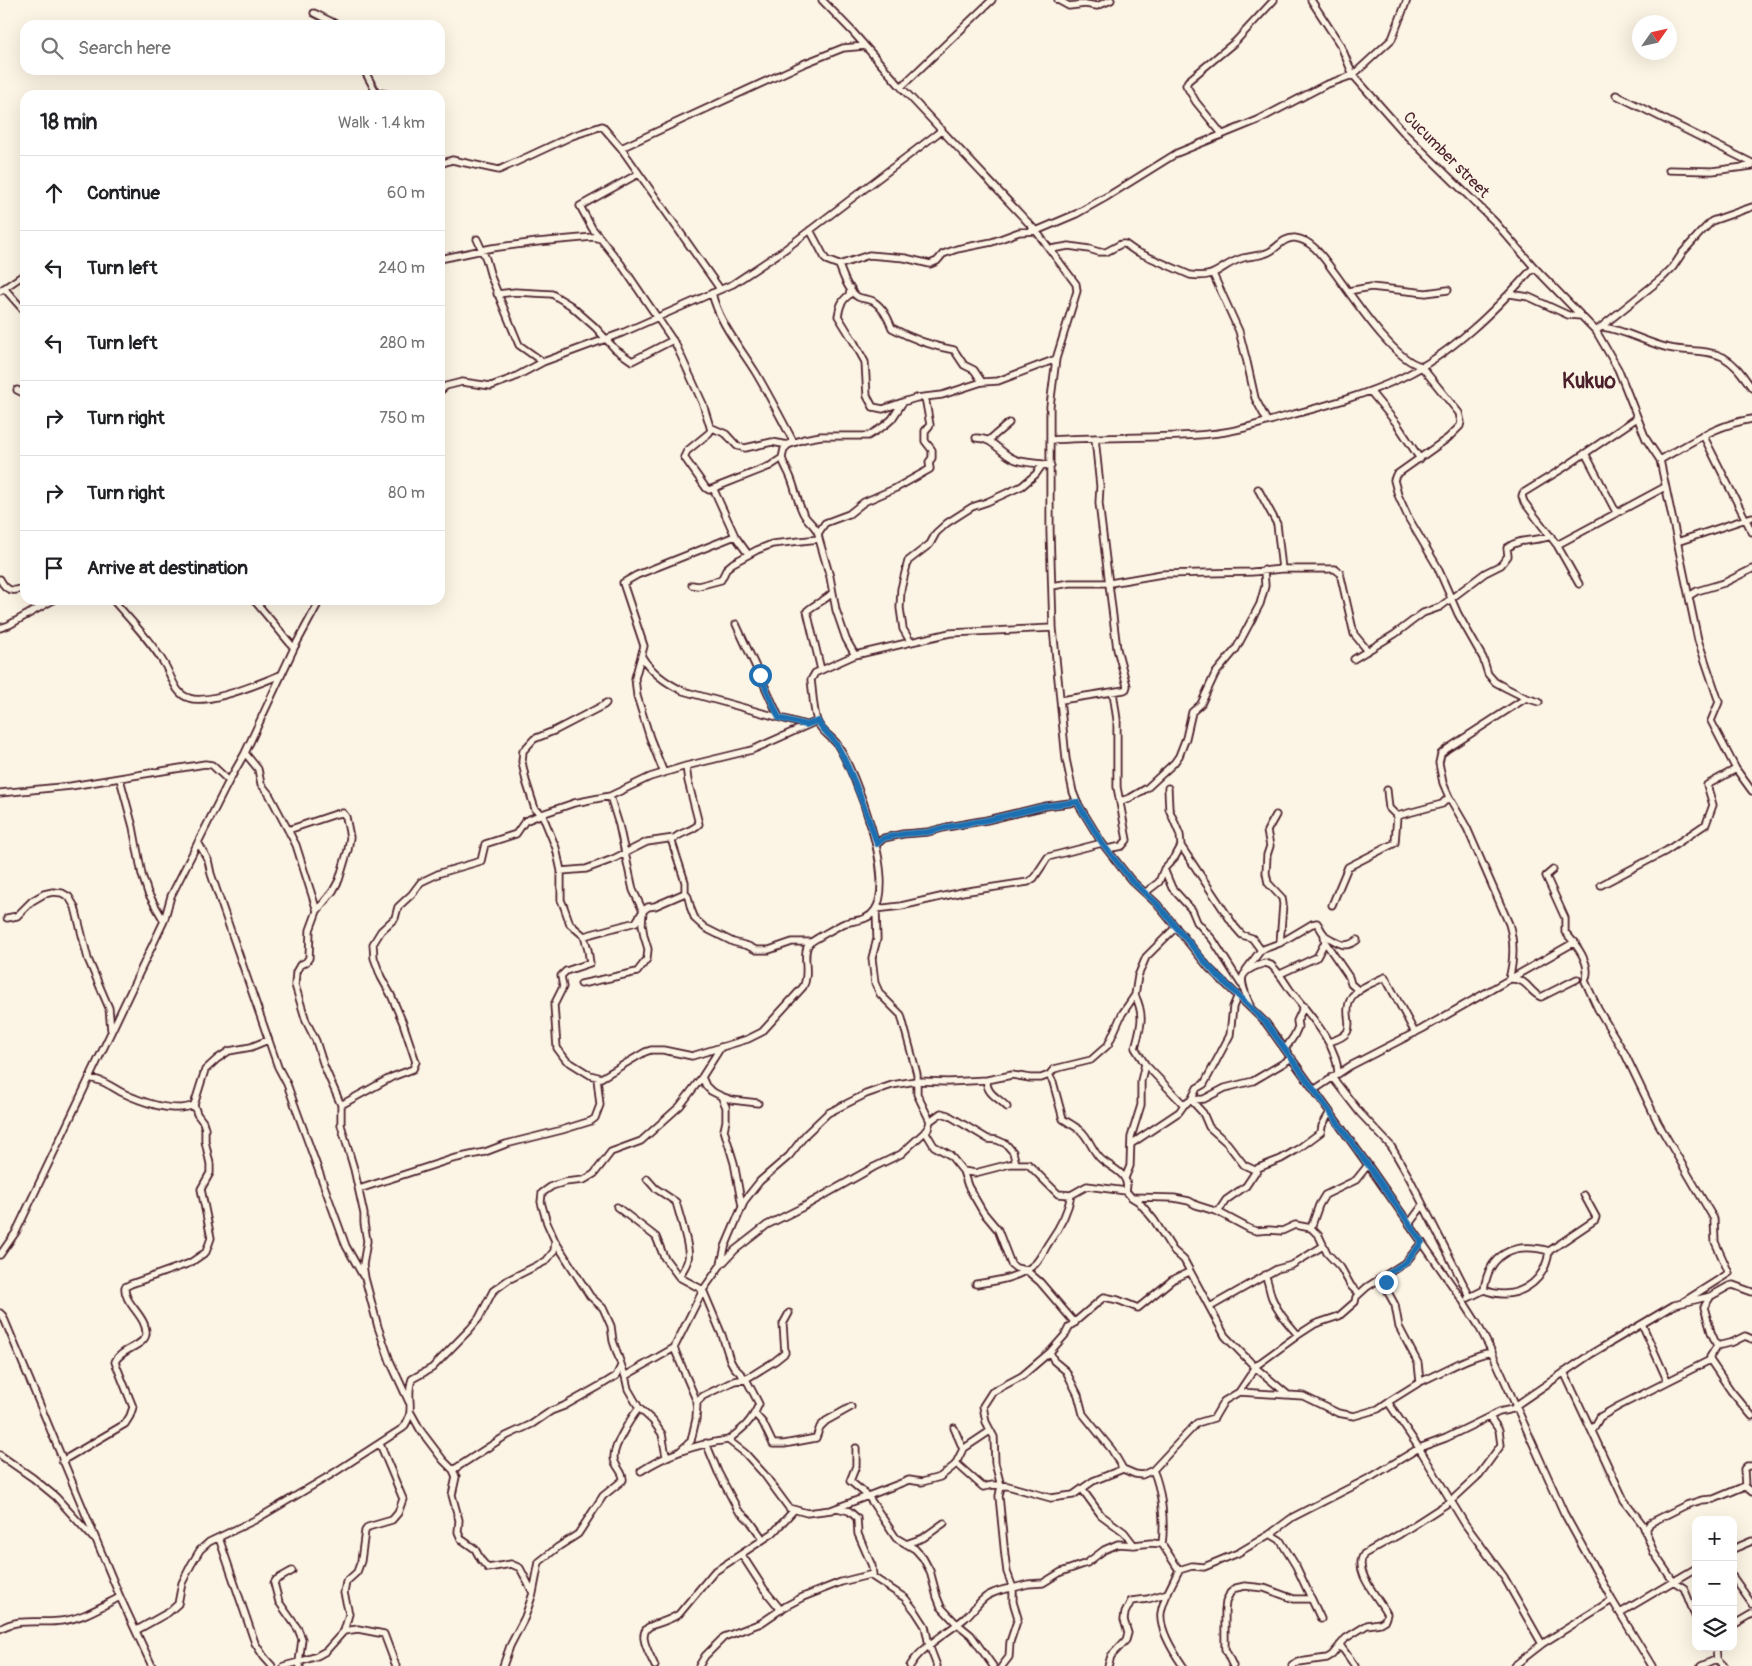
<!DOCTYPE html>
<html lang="en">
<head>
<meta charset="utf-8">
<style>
	body { margin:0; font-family:Pangolin,sans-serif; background:#f6f6f6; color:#202124 }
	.controls { position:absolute; right:15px; bottom:15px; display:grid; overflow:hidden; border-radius:10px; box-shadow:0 5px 20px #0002 }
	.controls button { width:45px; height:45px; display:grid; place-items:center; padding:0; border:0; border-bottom:1px solid #e0e0e0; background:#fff; color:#202124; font:25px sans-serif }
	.compass { position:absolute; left:1632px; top:15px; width:45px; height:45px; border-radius:50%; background:#fff; box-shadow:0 5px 20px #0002; rotate:56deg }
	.stop { position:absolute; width:15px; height:15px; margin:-11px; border:4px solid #1f6fb2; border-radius:50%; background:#fff }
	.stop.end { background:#1f6fb2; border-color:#fff; box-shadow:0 1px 5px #0008 }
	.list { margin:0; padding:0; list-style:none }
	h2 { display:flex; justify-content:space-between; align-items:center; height:65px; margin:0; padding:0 20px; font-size:21px }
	h2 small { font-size:16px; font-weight:400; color:#757577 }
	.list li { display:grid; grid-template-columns:32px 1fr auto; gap:15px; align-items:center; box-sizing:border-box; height:75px; padding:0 20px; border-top:1px solid #e0e0e0 }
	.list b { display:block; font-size:19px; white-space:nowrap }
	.list em { font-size:16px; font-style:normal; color:#757577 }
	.icon { flex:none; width:28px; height:28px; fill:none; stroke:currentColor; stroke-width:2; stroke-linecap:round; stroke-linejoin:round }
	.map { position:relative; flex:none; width:1752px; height:1666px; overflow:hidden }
	.search { position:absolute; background:#fff; box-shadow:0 5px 20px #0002; left:20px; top:20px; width:425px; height:55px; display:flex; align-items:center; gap:12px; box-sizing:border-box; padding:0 18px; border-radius:15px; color:#757577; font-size:19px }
	.panel { position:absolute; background:#fff; box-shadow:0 5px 20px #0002; left:20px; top:90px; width:425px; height:515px; border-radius:15px }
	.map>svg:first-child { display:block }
</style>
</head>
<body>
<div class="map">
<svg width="1752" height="1666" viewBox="0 0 1752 1666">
	<rect width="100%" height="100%" fill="#fcf5e5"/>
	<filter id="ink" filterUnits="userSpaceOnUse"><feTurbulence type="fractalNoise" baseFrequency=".02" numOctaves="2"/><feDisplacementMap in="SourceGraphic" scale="10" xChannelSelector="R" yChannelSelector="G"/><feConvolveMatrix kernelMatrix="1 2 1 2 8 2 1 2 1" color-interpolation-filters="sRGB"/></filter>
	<g filter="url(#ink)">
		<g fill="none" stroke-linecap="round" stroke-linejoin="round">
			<g stroke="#4a1f2b" stroke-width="9">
				<path id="minor" d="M822,0L852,31L901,87L1036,231L1076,284L1077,291L1056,359L1050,406V531L1053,628L1066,759L1073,792L1077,802L1102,843L1131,880L1157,904L1209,968L1266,1023L1368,1165L1463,1301L1477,1323L1490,1348L1564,1513L1612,1600L1652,1666
					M1058,0L1069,6L1085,4L1097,6L1111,0
					M1311,0L1341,46L1353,75L1392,39L1407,0
					M314,13L338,25
					M364,70L376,92L390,95
					M901,87L992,0
					M1616,95L1752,163
					M1222,134L1196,102L1186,85L1188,81L1235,42L1274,0
					M621,148L720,289
					M440,164L452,160L499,170L572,136L602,126L621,148L803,64L843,48L865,46
					M1669,170L1712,171L1752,166
					M638,174L580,206L592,228L621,264L676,345L703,404L711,430L709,433L687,451L684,457L706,488L709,490L770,466L782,458L784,449L788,445L804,439L821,436H868L884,426L892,419L903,402L916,398L942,395L982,382L998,381L1056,359
					M810,230L826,260L839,265C843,275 848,291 858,297C862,299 869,299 873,301C883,307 888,318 892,328C912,339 931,346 954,350L964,365L974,370L982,382
					M477,239L486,259L491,277L519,345L543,362
					M1051,249L1069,246L1089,249L1099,252H1106L1121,244H1125L1135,251L1190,275C1219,279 1219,265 1243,258C1251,256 1261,256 1269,252C1277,248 1284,237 1295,238C1313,240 1324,259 1334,272C1352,296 1393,360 1421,366L1459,413L1461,422L1460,426L1448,438L1396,475L1394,480L1398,495L1409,519L1437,566L1458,614L1483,658L1488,674L1495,682L1506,688L1526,698L1539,702
					M440,259L492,248L537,242L593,237L601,239
					M839,265L869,255L905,258L930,264L937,261L943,254L957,249L992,242L1019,232L1036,231L1076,214L1108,196L1177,153L1258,120L1325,85L1353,75L1406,135L1494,221L1534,267L1596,331L1618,369L1646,439L1660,460C1691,443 1715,425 1752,419
					M1213,274L1239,331L1247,362L1255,398L1267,421
					M4,288L25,312
					M851,288L849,295C841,301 840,306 838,316L854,342L865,362L867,396L873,407L883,409L903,402
					M0,291L25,274
					M1348,291L1371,287L1426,293L1448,290
					M497,294L515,292L552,294L570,305L595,327L615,349L632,361L673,340
					M1510,294L1529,297L1568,315L1581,316
					M1602,327C1626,330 1646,343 1669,348C1687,352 1706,349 1723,357C1737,365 1743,376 1752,388
					M1596,331L1662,278L1673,267L1683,252L1701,232L1712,221L1752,207
					M17,390L25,394
					M440,391L446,386L462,382L491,386L513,378L543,362L622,333L733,284L784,250L942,130
					M1370,391L1397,424L1420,459
					M710,427L726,434L737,446L745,448L772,442L788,445L793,441C781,418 769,395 756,373C740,347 719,323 712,293
					M1703,435L1752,532
					M976,438C993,438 998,451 1012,458C1021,463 1034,463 1043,464
					M989,440L1009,423
					M1051,440C1103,436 1157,439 1209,434C1236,432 1261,423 1287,416C1325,406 1365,395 1401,378C1453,353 1496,309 1534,267
					M1585,453L1616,512
					M782,458C784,465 787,469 790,476C795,487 797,501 803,513C808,523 819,527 819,539L830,577L836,610L846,639L855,655
					M1660,460L1698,640L1719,702L1711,721L1736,769L1752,791
					M1258,489L1277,524L1282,569
					M714,490L735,536L748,554
					M819,532L825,523L849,514L864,502L896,488L930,469L929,462L932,458V450L925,441V431L930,425L925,397
					M1677,542L1752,517
					M1557,545L1665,487
					M0,579C6,591 13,593 25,587
					M1579,584L1557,545L1524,502L1522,496L1523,493L1562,469L1637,418
					M692,585L698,586L721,580L727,568L733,563L757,550L772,544L819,539
					M1052,586L1070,583H1110L1162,574L1252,572L1282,569H1335L1340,573L1354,634L1368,651
					M1689,596L1697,591L1724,583L1752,569
					M113,600C131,621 151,641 165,665C172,677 175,694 189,698C207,705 261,683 280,675
					M254,600L294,648
					M736,624L779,717
					M0,628L9,625L53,600
					M910,641L903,629L900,608L901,589L908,561L930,544L936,533L947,523L972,507L987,502L1022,486L1036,474L1043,464L1051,466
					M642,657C652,673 666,683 683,691L806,725
					M1354,659L1395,634L1423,613L1440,607L1485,573L1501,565L1508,556L1507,548C1522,537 1535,542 1551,536
					M821,670L807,611C815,603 825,601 832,593
					M1061,700L1124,690L1126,689L1127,686L1117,649L1099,503L1100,486L1095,438
					M606,703L604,705L556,730L534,739L523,751L522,762L526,781L535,809L542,814L556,848L561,871V900L564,907L570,924L584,936L636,922L643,911L648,907L655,906L685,893
					M245,753L258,769L261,784L269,794L296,845L317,911
					M686,766L688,781L699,824C692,832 675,833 672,842L685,882V893L688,897L691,909L695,919L705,928L733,942L748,946L756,950H769L792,942H810
					M664,773L650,738L637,696L635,678L644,646L623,583L637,575L735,536
					M120,779L133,827L142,875L148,893L164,921
					M1387,790L1389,808L1397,816
					M0,793L71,786L205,764L212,765L229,781
					M1120,801L1130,798L1147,788L1174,763L1179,756L1186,738L1192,712L1201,704L1215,674L1236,649L1260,604L1265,586L1264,570
					M1276,815L1267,831L1270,846L1267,855L1266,873L1268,883L1282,898L1283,904L1280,943
					M288,830L336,814L343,813L346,817L350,837L348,850L339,880L333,891L317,911L310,930L309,958L306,962L300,965L296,972L295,985L306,1021L316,1041L324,1066L341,1105V1125L354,1169L364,1214V1223L367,1241L363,1265L365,1278L378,1327L390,1361L409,1402
					M198,842L208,860L211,874L278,1067L287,1084L346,1246L363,1276
					M877,844L884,838L903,834L928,832L947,827L987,820L1046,806L1077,802
					M1181,846L1235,927L1242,935L1252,938L1261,950
					M1107,849L1122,846L1127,840L1117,787V720L1113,692
					M1164,869L1172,888L1192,910L1197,922L1213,940L1241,984
					M1553,870L1546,876L1565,918V932C1576,944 1593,965 1585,981L1598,1009L1625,1054L1658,1123L1714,1219L1715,1242L1729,1273L1683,1302
					M561,871L586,869L613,859L647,842L674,838
					M1601,885L1666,851L1706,824L1713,805L1707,785L1736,769
					M1146,892L1159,882L1164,869L1175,857L1181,846L1180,835L1169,809L1168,788
					M1332,905L1348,867L1395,843L1397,816L1442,804L1449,797
					M7,918L17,916L32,901L44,894L53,892L62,893L69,897L75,907L88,959L109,1008L111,1030
					M1324,935L1325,942L1349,977L1351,984L1359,991
					M584,936L588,950L590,963L566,971L561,976L563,987L554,1005L557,1048L566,1060L590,1075L601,1078L645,1052L651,1050H663L692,1056L748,1039L762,1032L803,987C811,973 801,954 809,944C811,941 840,925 845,923C856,920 868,921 875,910C896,878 856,774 837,744C831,736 821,732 817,721C813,708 813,693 811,680L815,673L855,655L950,633L1053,628
					M1246,970L1261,950L1280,943L1312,924L1317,923C1320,927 1321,931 1324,934C1325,936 1329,938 1331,939C1341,945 1347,948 1357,940
					M1280,974L1317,957L1325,942
					M1509,979C1514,960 1515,943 1509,924L1467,828L1449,797L1443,783L1439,763L1441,754L1447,749L1526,698
					M1511,979C1529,979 1528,992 1541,997L1577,979
					M581,984L637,972L647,959L648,949L644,936L642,924L643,911L633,890L619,825L610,796
					M1135,995C1145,1016 1141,1026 1135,1048L1145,1064L1184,1105
					M1238,995L1233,1007L1230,1035L1204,1084L1197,1088L1191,1100L1203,1113L1209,1127L1227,1143L1244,1165L1257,1171
					M1250,1005C1240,980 1235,972 1265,963L1271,965C1279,972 1284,981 1290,990C1308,1013 1337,1043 1338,1073
					M1329,1042C1364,1032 1340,1019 1351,998C1357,988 1375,982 1385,977L1415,1033
					M1285,1049L1294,1036L1298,1027L1297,1021L1304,1006
					M1049,1075L1053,1082L1063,1119C1069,1123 1075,1126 1080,1130C1089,1137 1092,1151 1101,1159C1111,1168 1131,1174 1126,1191
					M702,1077L706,1086L711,1091L721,1096L726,1107V1121L724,1130L734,1163L742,1206
					M1332,1077L1360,1113L1391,1146L1410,1179L1470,1297
					M89,1078C105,1081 108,1085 121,1092C139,1101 174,1114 194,1105L205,1070L217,1059L229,1051L251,1047L268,1040
					M987,1080C985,1093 999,1098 1007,1107
					M1314,1090L1350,1066L1422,1029L1575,942
					M721,1096L732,1100L758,1103
					M341,1105L392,1077L413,1069L416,1062L403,1023L391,995L381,977L374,958L373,944L381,931L395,918L398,907L412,894L421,882L440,873L481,861L485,844L516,834L525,821L542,814L574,803L610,796L650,777L686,766L752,750L817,721
					M930,1121L941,1113L948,1115L988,1139L997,1140L1006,1144L1013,1152L1016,1164
					M925,1131L934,1146L950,1155L963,1171L968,1186L983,1212L998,1230L1011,1264L1016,1268L1026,1270L1040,1282L1075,1323
					M1131,1144L1179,1112L1184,1105L1191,1100L1204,1099L1225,1088L1253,1081L1292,1058
					M963,1171L975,1173L1010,1164H1028L1058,1194L1071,1195
					M1125,1178L1130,1166L1131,1137L1141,1105V1081L1145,1064
					M647,1179L655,1188L676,1202C679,1214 691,1249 688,1259C687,1265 682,1272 679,1277
					M359,1189L452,1159L485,1152L506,1144L562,1130L591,1121L595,1118L600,1105L597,1078
					M1132,1197L1174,1198L1189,1201L1196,1205L1218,1212L1250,1229L1257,1231L1269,1230L1282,1231L1295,1225L1311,1228L1319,1236L1327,1253L1341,1268L1351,1286L1359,1294
					M617,1207L656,1237L664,1257L679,1277L703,1290L722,1335L730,1360L734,1367L746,1379L759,1404C751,1422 744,1428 728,1440L745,1453L764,1474L789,1508L807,1513L831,1510L868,1496L896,1538L915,1549L923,1558L930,1571L937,1597L941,1607L954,1621L971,1635L993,1666
					M1218,1212L1226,1200L1246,1186L1258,1168L1281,1159L1298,1149L1321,1132L1322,1126L1330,1112
					M1409,1224L1423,1205
					M1311,1228L1319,1205L1325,1195L1356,1180L1368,1165
					M555,1241L590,1296L603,1308L611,1326L613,1341L625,1376
					M0,1255L16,1232L164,921L171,896L229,781L245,753L294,648L320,600
					M721,1264L725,1247L745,1200L760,1181L789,1156L806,1134L828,1113L866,1094L892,1085L916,1081L948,1082L987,1080L1012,1075L1030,1078H1041L1049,1075L1054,1069L1091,1060L1108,1045L1122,1014L1135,995L1138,976L1146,957L1176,927
					M1265,1275C1269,1283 1269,1291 1272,1298C1278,1313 1288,1323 1298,1335
					M1383,1277L1389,1294L1395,1305L1399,1327L1418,1363L1420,1382L1388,1402
					M976,1284C996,1281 1019,1278 1035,1264C1041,1258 1045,1248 1050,1241C1060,1227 1068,1212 1071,1195L1087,1186L1126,1191L1131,1197L1139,1202L1154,1220L1173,1250L1184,1260L1225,1336L1256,1368L1287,1394
					M1484,1290C1489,1252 1515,1242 1549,1251L1595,1220L1596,1217L1584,1195
					M1711,1296L1704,1307L1711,1332L1717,1346L1710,1357V1360L1731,1391L1752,1416
					M1468,1298L1484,1290C1515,1302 1545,1284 1549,1251
					M1210,1307L1277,1269L1292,1265L1323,1246
					M0,1313L3,1316L120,1597L152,1666
					M1642,1324L1667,1380
					M1717,1346L1733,1342L1745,1336L1752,1339
					M674,1348L697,1402
					M1050,1352L1054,1361L1066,1371L1078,1395L1083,1414L1112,1450L1123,1469L1135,1474L1142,1475L1153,1470L1197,1423L1214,1418L1224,1401L1239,1392L1303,1396L1338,1413L1354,1416L1378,1409L1388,1402L1419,1448L1451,1501L1479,1475L1501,1445L1499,1430L1490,1417
					M1564,1372L1624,1500L1643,1525L1654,1553L1673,1581L1684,1588L1696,1618
					M1420,1382C1443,1372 1468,1356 1492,1352
					M1239,1392L1257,1365L1298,1335L1315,1324L1339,1316L1355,1302L1356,1297L1367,1287L1406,1262L1422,1242
					M1515,1406L1591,1354L1674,1305L1711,1296L1729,1286L1733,1285L1752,1292
					M639,1408L653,1421L662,1434L666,1456
					M411,1413L421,1431L443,1460L453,1470L456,1477L452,1495L459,1520L458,1532L461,1539L475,1549L481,1560L488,1568L511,1564L520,1568L533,1593
					M755,1414L763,1423L773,1444H784L816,1438L820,1427L826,1421L851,1407
					M1592,1431L1600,1417L1619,1406L1710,1360
					M706,1443L718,1472L738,1510L750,1521L763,1539
					M856,1448V1466L850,1481L868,1496L909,1480L922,1482L940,1477L955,1465L963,1449L954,1428
					M963,1449L990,1431
					M680,1451L691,1441L696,1419L697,1402L703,1396L734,1381L746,1379L775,1361L785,1353L783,1324L789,1313
					M0,1455L33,1478L56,1497L93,1538
					M62,1461L125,1424L130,1416L133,1407L115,1362C120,1349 145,1346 146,1334C147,1316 123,1303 125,1287L131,1284L190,1263L206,1252L211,1238L201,1189L210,1173V1164L205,1141V1128L203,1122L197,1114L194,1105
					M956,1463L983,1487L993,1485L1008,1486L1051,1498L1073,1495L1093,1481L1123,1469
					M453,1470L504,1437L532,1424L551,1411L564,1406L603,1384L616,1376L621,1366
					M1153,1470C1162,1490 1165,1523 1162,1544
					M641,1471C667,1454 697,1444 728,1440
					M1745,1486L1752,1492
					M1082,1489L1101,1515L1124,1532L1134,1545
					M837,1508L849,1511L857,1518L858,1534L872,1566L873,1577L905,1598L916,1612L925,1626L929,1645L937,1666
					M1645,1532L1650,1523L1686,1505L1702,1500L1714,1499L1745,1486L1744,1469L1747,1466H1752
					M1270,1534L1280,1540L1296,1566L1321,1619
					M219,1538L255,1643L264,1657L272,1666
					M906,1544L923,1538L944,1523
					M1733,1549L1752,1541
					M742,1555L764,1589L781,1610
					M1179,1570C1173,1583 1163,1598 1161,1613C1159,1629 1174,1653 1183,1666
					M1733,1577L1752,1604
					M1620,1613L1696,1568
					M1733,1625L1752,1614
					M0,1629C20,1617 40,1624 61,1621C82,1619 102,1606 120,1597
					M137,1630L169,1612L178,1604L182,1583L191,1565L200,1550L209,1542L255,1520L329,1476L403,1428C417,1410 405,1399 412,1379L432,1368L470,1329L479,1318L493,1291L508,1280L546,1261L554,1251L555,1241L547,1223L541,1202L542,1193L552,1186L565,1182L584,1180L594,1174L611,1152L641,1141L680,1106L702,1077L721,1047
					M344,1631L358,1629L384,1634L396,1666
					M1340,1645L1355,1666
					M1716,1647L1717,1659
					M284,1666L299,1662L302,1639L298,1629L279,1602L274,1583L276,1580L292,1571
					M300,1666L299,1662L317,1656L326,1651L344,1631L349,1614L344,1593L346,1582L357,1572L361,1561L365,1531L368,1527L392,1520L398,1513L403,1499L380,1444
					M503,1666L510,1646L525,1617L533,1593L539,1562L558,1547L578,1534L603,1496L623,1480C624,1472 614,1466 614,1458C613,1446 631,1418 639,1408L628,1389L625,1376L674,1348L703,1290L720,1266L735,1250L767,1225L803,1207L874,1167L901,1154L928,1129L930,1121L917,1094V1074L901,1015L880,994L875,983L872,958L877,939L876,909L901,906L962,892L1028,882L1034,878L1048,857L1102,843
					M655,1666C650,1654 634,1631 653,1625C662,1622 670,1620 679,1614L714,1572L773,1533L794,1510
					M699,1666L705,1656L724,1637L761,1623L786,1606L803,1597L841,1582L873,1574
					M910,1666C921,1647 949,1632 965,1618C973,1611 979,1601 987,1596C996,1591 1003,1589 1013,1588L1007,1572L1005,1556L999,1496L1001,1486L995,1463L994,1437L986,1422L983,1406L992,1392L1022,1376L1050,1352L1065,1335L1069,1327L1104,1297L1118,1300L1138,1308L1172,1280L1189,1272
					M1002,1666L1009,1657L1010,1642L1018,1618L1013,1602V1588L1028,1584L1043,1583L1061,1572L1087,1563L1104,1550L1118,1544L1134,1545L1151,1543L1162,1544L1179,1570L1192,1566L1204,1567L1238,1553L1270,1534L1293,1517L1373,1476L1419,1448L1446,1438L1499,1412L1517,1408
					M1108,1666L1111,1656L1126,1640L1128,1633L1124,1620L1125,1613L1131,1601L1148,1599L1168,1593
					M1233,1666L1225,1649V1610L1226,1602L1230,1593L1236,1588L1245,1586L1264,1588L1294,1599H1310
					M1292,1666L1299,1662L1327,1658L1332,1655L1346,1638L1367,1625L1380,1623L1385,1620L1387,1614C1379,1598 1352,1571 1364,1554L1400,1534L1451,1501L1465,1524L1504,1577L1542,1644
					M1514,1666L1542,1644L1612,1600
					M1701,1666L1717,1659L1724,1666"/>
			</g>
			<use href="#minor" stroke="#fcf5e5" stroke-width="5.5"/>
		</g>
	</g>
	<g fill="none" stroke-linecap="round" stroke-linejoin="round" filter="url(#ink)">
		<path stroke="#1f6fb2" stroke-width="6" d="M760,675L779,718L806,725L818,721C823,732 832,736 837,745C854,776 866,810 877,844L884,838L903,834L928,832L947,827L987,820L1046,806L1077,802L1102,843L1131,880L1157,904L1210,968L1266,1023L1368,1165L1422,1242L1406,1262L1383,1277L1386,1282"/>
	</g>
	<g text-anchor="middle" stroke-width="4" stroke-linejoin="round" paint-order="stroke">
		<g font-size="16" fill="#4a1f2b" stroke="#fcf5e5">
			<text transform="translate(1447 154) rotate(45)" y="6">Cucumber street</text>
		</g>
		<g font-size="21" font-weight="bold" fill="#4a1f2b" stroke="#fcf5e5">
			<text x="1589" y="388">Kukuo</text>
		</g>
	</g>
</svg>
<div class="controls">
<button>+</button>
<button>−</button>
<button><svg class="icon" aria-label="layers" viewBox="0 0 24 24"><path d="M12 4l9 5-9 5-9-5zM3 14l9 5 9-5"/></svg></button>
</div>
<svg class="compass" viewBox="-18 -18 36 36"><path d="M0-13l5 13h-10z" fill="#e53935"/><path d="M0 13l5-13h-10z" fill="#757577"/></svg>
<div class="stop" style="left:760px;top:675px"></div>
<div class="stop end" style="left:1386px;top:1282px"></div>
<div class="search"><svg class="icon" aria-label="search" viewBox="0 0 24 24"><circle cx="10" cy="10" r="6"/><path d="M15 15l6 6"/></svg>Search here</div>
<section class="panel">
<h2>18 min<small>Walk · 1.4 km</small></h2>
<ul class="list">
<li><svg class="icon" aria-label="ahead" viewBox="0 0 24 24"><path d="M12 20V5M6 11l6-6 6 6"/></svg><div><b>Continue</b></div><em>60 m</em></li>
<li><svg class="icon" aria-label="left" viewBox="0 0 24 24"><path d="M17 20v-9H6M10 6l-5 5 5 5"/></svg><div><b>Turn left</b></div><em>240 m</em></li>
<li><svg class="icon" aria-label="left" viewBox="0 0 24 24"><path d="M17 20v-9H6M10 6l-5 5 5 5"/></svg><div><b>Turn left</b></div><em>280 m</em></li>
<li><svg class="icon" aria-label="right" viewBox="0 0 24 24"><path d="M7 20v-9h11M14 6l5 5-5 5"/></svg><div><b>Turn right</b></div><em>750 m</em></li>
<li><svg class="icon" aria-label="right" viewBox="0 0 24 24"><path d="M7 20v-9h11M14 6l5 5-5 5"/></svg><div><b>Turn right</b></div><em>80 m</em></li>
<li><svg class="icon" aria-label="arrive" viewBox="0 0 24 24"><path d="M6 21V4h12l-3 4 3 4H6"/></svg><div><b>Arrive at destination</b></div></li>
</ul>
</section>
</div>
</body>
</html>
